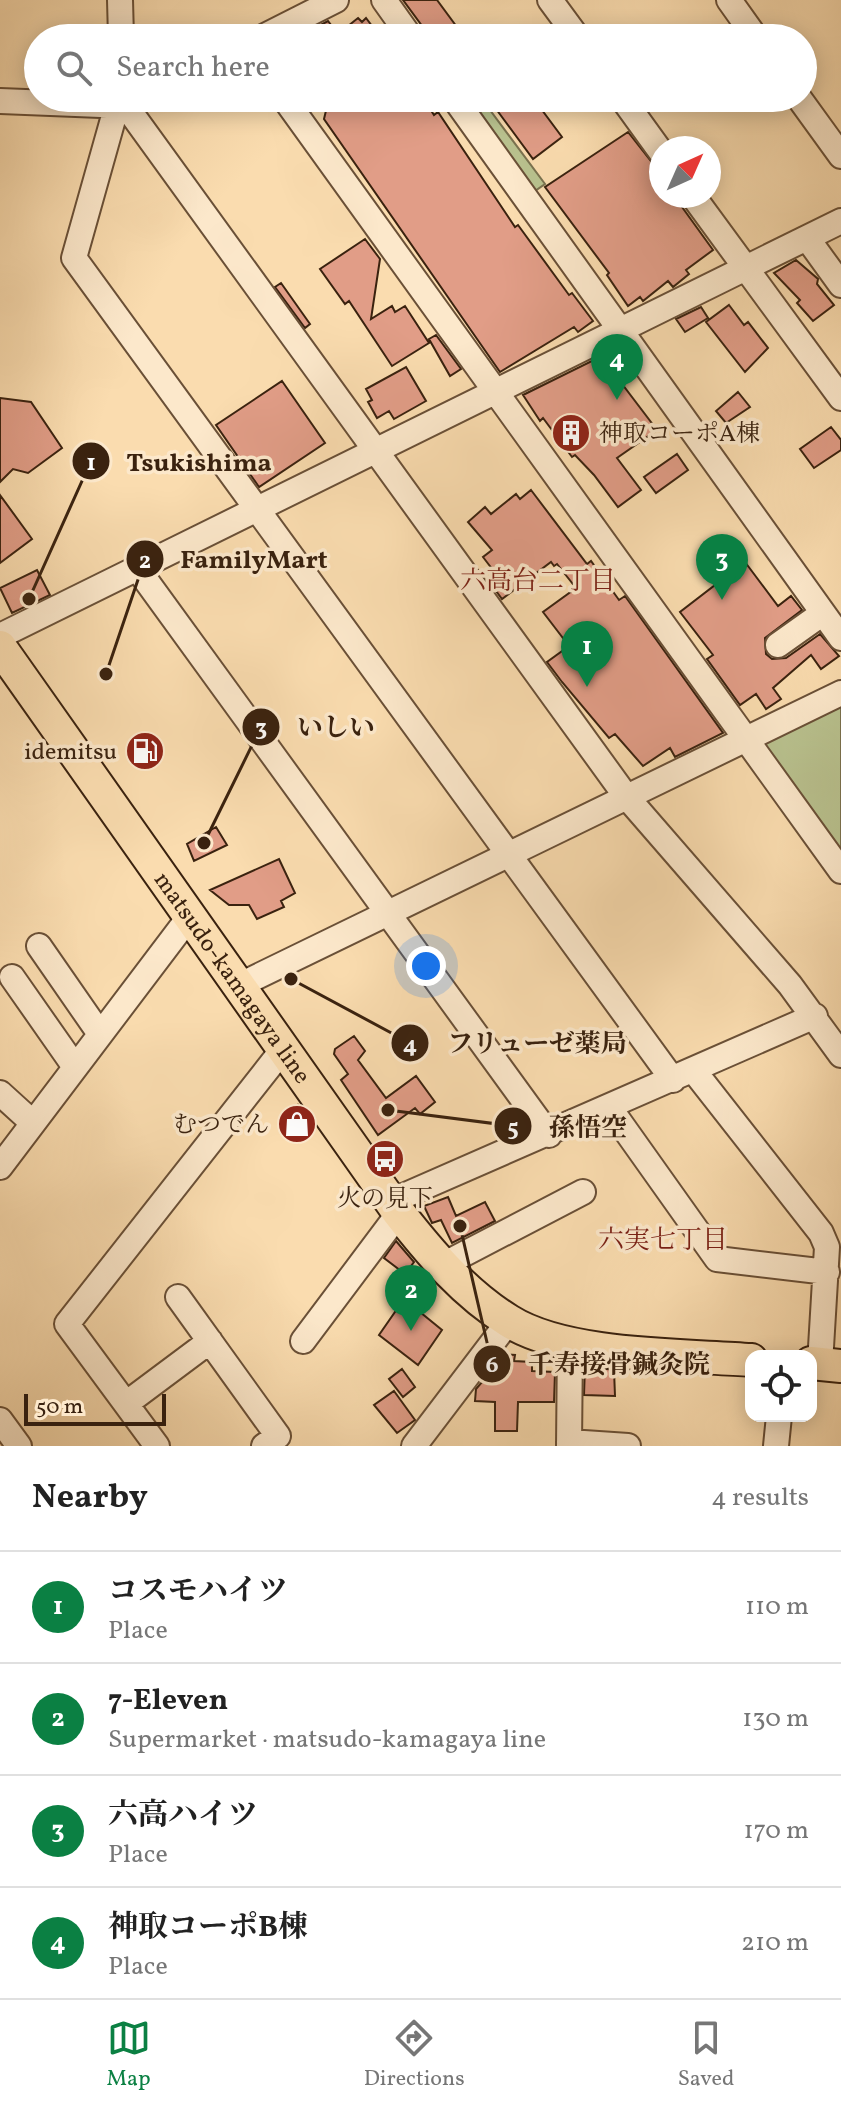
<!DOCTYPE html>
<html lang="en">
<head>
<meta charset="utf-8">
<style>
	body { margin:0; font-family:Vollkorn,"Noto Serif JP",serif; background:#f2f2f2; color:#222 }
	.controls { position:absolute; right:24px; bottom:24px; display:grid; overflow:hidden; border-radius:16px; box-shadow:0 4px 20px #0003 }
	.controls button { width:72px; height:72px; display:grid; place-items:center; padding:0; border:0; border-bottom:2px solid #e0e0e0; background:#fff; color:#222; font:40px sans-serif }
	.compass { position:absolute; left:649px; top:136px; width:72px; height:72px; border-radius:50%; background:#fff; box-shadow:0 4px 20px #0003; rotate:45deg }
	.scale { position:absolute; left:24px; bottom:20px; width:142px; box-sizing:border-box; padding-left:8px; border:4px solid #3a220f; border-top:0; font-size:22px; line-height:28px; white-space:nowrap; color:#3a220f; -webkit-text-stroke:6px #fce8cb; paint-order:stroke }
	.you { position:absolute; left:426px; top:966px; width:28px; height:28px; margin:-20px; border:6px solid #fff; border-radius:50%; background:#1a73e8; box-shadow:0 0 0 12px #1a73e833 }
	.badge { display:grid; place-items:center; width:52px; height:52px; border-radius:50%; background:#0b8043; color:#fff; font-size:26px; font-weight:700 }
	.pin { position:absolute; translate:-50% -66px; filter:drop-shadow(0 2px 4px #0008) }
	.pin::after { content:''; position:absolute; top:42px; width:28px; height:24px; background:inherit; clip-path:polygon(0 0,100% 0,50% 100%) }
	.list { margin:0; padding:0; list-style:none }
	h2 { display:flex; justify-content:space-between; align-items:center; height:104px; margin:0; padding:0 32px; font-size:34px }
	h2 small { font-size:26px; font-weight:400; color:#767676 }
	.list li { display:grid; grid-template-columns:52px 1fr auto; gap:24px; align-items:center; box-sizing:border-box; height:112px; padding:0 32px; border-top:2px solid #e0e0e0 }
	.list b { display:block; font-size:30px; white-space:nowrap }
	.list p { margin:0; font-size:26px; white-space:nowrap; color:#767676 }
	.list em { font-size:26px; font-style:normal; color:#767676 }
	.icon { flex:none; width:44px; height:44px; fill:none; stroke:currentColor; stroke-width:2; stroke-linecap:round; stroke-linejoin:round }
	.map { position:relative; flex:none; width:841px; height:1446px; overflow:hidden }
	.search { position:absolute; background:#fff; box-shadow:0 4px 20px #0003; left:24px; right:24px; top:24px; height:88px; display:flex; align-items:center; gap:20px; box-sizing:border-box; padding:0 28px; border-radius:44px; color:#767676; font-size:30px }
	.sheet { height:552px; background:#fff }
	nav { display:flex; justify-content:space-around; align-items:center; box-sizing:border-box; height:112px; border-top:2px solid #e0e0e0; background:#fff; font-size:22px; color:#767676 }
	nav a { display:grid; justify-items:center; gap:4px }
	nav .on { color:#0b8043 }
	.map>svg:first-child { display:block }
</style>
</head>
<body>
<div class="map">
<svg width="841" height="1446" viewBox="0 0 841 1446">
	<rect width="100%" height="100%" fill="#fadcaf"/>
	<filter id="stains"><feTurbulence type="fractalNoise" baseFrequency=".0025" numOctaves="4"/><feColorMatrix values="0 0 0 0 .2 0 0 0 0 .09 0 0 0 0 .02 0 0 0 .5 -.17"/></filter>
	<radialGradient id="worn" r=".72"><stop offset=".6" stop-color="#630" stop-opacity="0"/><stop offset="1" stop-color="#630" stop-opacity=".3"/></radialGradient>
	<path fill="#b9c28f" stroke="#7a724f" stroke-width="2" d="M463,98H481L545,184L532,193Z
		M841,693V871L746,738Z"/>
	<path fill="#e19d87" stroke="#3a220f" stroke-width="2" d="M403,0H437L465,38H431Z
		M358,18L362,22L366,18L381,38H316L311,30L328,21L338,34Z
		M329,98H423L434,115L438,112L515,227L518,225L569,295L572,293L593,321L578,332L574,327L500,372L324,119Z
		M488,98H533L562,137L533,159Z
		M628,132L661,174V196H674L713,250L686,270L689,274L673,287L668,281L643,301L640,297L628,306L607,275L609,273L545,187Z
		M365,239L380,259L371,319L392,306L395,312L405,306L429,343L392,366L349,301L345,304L320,269Z
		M796,260L818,279L817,284L834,305L813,321L797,303L800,300L774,273Z
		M281,283L310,324L305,328L275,287Z
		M729,305L744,325L748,322L768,348L745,372L706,322Z
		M701,307L708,318L685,332L676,319Z
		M436,335L461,369L450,376L429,339Z
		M610,352L617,364L610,368L657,430L617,458L641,490L618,507L594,475L575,455L572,457L543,418L540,421L523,395Z
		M406,367L426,401L394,419L389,411L377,418L368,402L372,400L366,389Z
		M282,381L325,443L259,487L216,425Z
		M738,392L750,407L726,423L716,411Z
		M0,398L31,402L62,448L28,473L13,469L0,482Z
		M831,427L841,440V450L814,468L800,449Z
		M677,454L688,470L656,493L644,477Z
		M531,490L587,564L591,561L619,600L625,596L723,733L675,757L670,748L643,766L615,734L609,738L562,682L547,662L569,646L543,612L576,588L557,564L554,566L551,562L502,599L491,584L499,578L483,557L492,550L468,522L485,507L491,514L516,494L520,499Z
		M0,495L32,539L0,563Z
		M745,562L778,606L791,596L802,610L765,638L766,654L772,659L786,658L820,634L839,656L821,669L811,655L773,688L781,699L766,709L756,694L740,705L707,659L713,655L680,612Z
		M37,570L50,595L12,613L0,588Z
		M216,827L227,845L194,861L187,844Z
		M279,859L295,893L281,901L284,907L257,919L249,905H229L210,890Z
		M354,1036L365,1051L358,1060L386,1098L416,1076L435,1102L420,1114L415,1108L378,1135L341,1080L348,1074L334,1054L335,1049Z
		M298,1105L312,1123L298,1142L281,1127Z
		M448,1197L456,1216L485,1202L495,1221L452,1243L441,1220L432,1223L424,1206Z
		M396,1241L414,1262L405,1274L384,1258Z
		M404,1299L442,1330L418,1365L379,1335Z
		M503,1354L515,1355L514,1361L532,1362V1371L555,1372L554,1402H518L517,1431H495V1402L475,1401L476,1389L482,1382L497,1383L498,1360Z
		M585,1366L614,1370L615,1396L584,1395Z
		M402,1369L415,1387L403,1397L389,1379Z
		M394,1391L415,1420L397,1433L374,1405Z"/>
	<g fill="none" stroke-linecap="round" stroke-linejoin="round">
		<g stroke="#6a5037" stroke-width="28">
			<path id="minor" d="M120,0L121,38
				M384,0L411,38
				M550,0L578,38
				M729,0L756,38
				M261,38L336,0
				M284,98L841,871
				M454,98L841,638
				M622,98L661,152
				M799,98L841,156
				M0,101L126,106L142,98
				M117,105L74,258L673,1080
				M126,106L625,795L790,985L841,1055
				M693,196L841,398
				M807,238L841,285
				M137,568L549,1135
				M0,636L841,221
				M778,645L823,613
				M39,946L100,1034
				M12,977L75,1067
				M240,985L841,693
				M694,1071L821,1233L827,1247L820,1364
				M0,1093L33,1123
				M609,1107L717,1259L827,1272
				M0,1167L190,916
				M392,1201L815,1016
				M443,1265L583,1192
				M178,1297L278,1436L264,1446
				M303,1341L399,1213
				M127,1403L210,1341
				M0,1420L19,1446
				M569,1442L628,1446
				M157,1446L67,1324L284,1048
				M414,1446L509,1321
				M569,1446L570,1343
				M776,1446L779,1416"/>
		</g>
		<g stroke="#3a220f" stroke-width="36">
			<g id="major">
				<path id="s1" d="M0,647L399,1213C430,1253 465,1294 509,1321C566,1357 683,1355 751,1360"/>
				<path d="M811,1363L841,1366"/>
			</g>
		</g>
		<use href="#minor" stroke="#fce8cb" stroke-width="24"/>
		<use href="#major" stroke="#fadcaf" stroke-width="32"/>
	</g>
	<defs>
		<g id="building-disc" transform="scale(2)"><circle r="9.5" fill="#8f2418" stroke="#fce8cb"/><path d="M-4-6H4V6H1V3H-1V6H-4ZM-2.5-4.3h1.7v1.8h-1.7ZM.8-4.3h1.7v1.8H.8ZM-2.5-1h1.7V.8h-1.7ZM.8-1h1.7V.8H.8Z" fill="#fff"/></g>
		<g id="fuel-disc" transform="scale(2)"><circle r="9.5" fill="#8f2418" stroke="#fce8cb"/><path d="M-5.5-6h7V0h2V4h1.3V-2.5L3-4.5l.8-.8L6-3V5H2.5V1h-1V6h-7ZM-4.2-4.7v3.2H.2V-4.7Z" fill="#fff"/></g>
		<g id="shop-disc" transform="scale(2)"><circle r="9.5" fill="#8f2418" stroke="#fce8cb"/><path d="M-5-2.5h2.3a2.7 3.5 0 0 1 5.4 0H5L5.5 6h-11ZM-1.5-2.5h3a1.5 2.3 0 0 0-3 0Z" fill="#fff"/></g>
		<g id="bus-disc" transform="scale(2)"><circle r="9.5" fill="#8f2418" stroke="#fce8cb"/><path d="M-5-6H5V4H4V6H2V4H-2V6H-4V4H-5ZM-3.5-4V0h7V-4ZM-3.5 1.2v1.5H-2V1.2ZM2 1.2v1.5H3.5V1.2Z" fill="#fff"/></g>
	</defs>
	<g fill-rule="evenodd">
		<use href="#building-disc" x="571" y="433"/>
		<use href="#fuel-disc" x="145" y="751"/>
		<use href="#shop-disc" x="297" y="1124"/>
		<use href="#bus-disc" x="385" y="1159"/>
	</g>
	<g text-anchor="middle" stroke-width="7" stroke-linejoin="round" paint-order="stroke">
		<g font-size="24" fill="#3a220f" stroke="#fce8cb" text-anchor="end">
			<text x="599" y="441" text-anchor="start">神取コーポA棟</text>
			<text x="117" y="759">idemitsu</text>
			<text x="269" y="1132">むつでん</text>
			<text x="385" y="1206" text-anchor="middle">火の見下</text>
		</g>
		<g font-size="24" fill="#3a220f" stroke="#fce8cb">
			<text dy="8" stroke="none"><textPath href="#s1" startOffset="404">matsudo-kamagaya line</textPath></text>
		</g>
		<g font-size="26" fill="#7a1f14" stroke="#fce8cb">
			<text x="538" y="589">六高台二丁目</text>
			<text x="663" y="1248">六実七丁目</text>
		</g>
	</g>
	<path fill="none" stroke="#3a220f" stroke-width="3" d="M29 599L91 461M106 674L145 559M204 843L261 727M291 979L410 1043M388 1110L513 1126M460 1226L492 1364"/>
	<g fill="#3a220f" stroke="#fce8cb" stroke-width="3">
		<circle cx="29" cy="599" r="8"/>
		<circle cx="106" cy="674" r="8"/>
		<circle cx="204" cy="843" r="8"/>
		<circle cx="291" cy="979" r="8"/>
		<circle cx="388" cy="1110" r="8"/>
		<circle cx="460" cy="1226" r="8"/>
		<circle cx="91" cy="461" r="20"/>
		<circle cx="145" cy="559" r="20"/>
		<circle cx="261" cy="727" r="20"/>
		<circle cx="410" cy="1043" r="20"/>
		<circle cx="513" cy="1126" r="20"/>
		<circle cx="492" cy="1364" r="20"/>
	</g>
	<g font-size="24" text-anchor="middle" font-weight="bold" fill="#fff">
		<text x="91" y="470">1</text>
		<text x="145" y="568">2</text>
		<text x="261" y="735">3</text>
		<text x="410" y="1052">4</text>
		<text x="513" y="1135">5</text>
		<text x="492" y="1372">6</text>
	</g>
	<g font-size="26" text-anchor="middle" font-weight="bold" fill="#3a220f" stroke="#fce8cb" stroke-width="7" stroke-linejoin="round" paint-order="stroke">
		<text x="199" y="471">Tsukishima</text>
		<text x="254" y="568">FamilyMart</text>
		<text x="336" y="736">いしい</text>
		<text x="537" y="1052">フリューゼ薬局</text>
		<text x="588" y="1136">孫悟空</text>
		<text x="619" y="1373">千寿接骨鍼灸院</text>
	</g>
	<rect width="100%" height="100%" filter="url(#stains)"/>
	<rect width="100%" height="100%" fill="url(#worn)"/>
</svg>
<div class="controls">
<button><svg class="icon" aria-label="locate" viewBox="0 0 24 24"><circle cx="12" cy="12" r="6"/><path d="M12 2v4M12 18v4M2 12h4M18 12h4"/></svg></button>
</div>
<svg class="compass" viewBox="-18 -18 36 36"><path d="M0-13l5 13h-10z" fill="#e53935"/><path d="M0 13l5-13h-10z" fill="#767676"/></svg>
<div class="scale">50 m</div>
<div class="you"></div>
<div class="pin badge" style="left:587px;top:687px">1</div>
<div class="pin badge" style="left:411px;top:1331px">2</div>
<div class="pin badge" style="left:722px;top:600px">3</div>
<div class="pin badge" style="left:617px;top:400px">4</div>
<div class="search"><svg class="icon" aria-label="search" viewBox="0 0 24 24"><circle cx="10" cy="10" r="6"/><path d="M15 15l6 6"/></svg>Search here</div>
</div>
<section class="sheet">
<h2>Nearby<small>4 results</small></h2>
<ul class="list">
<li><span class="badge">1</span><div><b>コスモハイツ</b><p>Place</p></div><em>110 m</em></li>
<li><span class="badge">2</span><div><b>7-Eleven</b><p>Supermarket · matsudo-kamagaya line</p></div><em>130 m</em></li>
<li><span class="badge">3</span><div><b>六高ハイツ</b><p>Place</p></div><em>170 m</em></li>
<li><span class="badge">4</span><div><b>神取コーポB棟</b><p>Place</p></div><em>210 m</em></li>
</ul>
</section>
<nav>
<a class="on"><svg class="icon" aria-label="map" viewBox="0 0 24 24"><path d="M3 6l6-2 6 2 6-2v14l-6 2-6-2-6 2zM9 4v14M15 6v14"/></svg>Map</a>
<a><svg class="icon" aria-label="directions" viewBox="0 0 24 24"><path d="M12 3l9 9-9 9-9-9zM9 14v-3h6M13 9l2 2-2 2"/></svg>Directions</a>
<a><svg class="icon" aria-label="saved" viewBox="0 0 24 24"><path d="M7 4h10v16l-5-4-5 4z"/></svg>Saved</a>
</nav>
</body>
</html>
